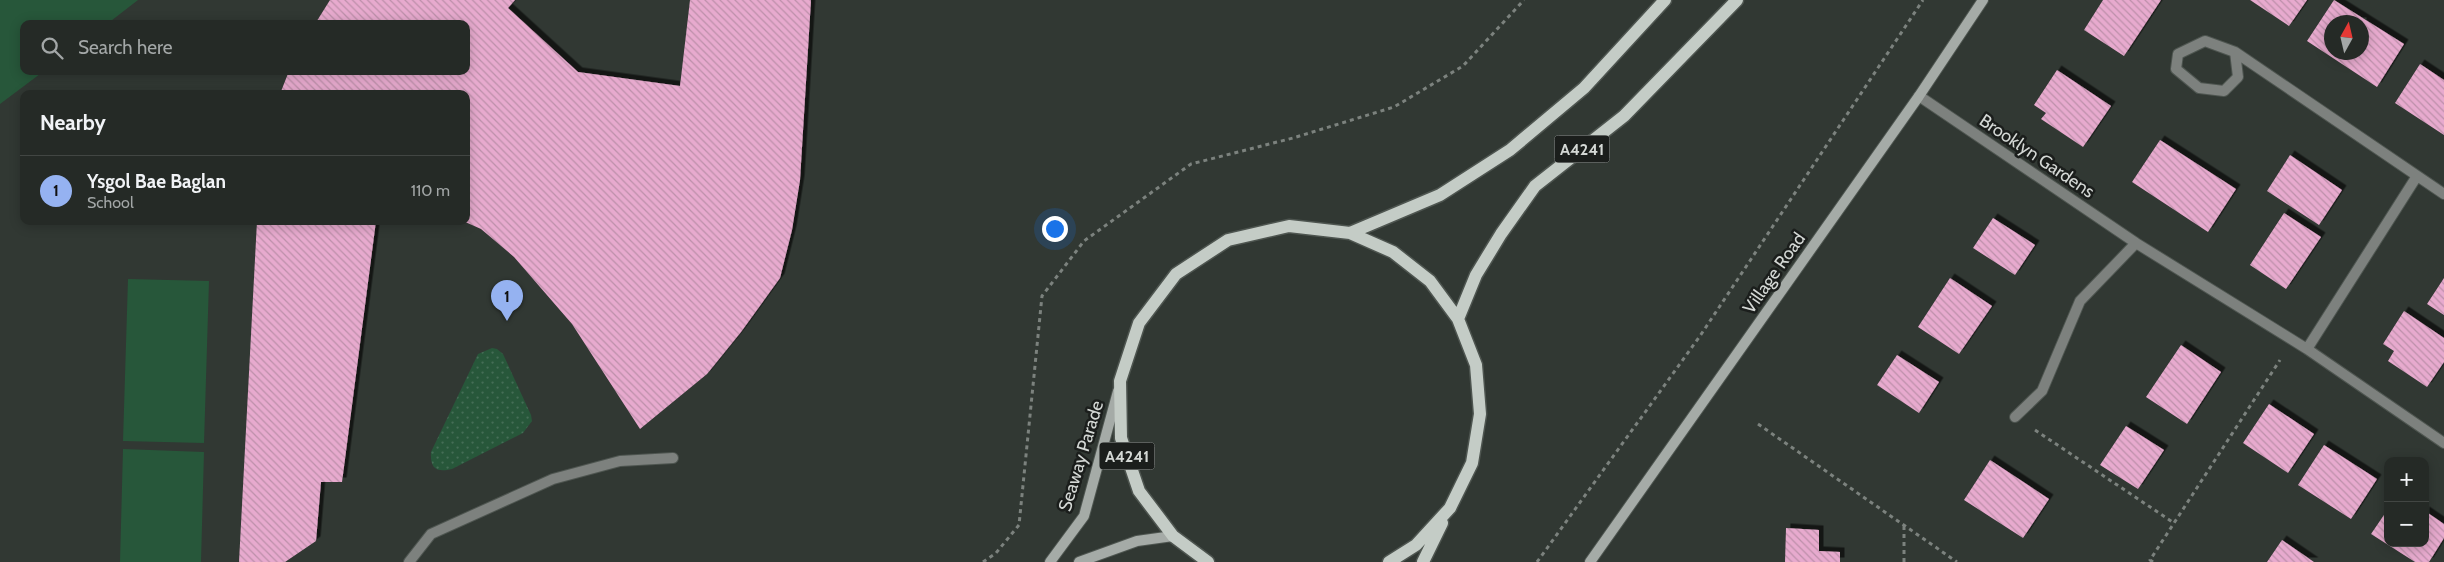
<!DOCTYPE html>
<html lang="en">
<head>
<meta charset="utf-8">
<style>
	body { margin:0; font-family:Cabin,sans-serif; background:#313632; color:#f1f3f6 }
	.controls { position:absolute; right:15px; bottom:15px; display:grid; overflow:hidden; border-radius:10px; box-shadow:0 2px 12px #0003 }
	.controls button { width:45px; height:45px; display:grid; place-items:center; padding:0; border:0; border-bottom:1px solid #424643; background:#252a26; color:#f1f3f6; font:25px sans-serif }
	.compass { position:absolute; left:2324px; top:15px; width:45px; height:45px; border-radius:50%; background:#252a26; box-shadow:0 2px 12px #0003; rotate:8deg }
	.you { position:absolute; left:1054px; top:228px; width:18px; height:18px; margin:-12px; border:4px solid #fff; border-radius:50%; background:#1a73e8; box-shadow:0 0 0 8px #1a73e833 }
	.badge { display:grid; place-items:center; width:32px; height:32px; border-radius:50%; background:#95b2f1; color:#111; font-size:16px; font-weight:700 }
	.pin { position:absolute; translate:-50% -41px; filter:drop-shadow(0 1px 2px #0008) }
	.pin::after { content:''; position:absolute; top:26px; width:18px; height:15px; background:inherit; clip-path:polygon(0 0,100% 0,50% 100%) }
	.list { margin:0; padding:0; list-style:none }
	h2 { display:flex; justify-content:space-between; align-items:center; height:65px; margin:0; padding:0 20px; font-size:21px }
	h2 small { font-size:16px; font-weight:400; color:#a3a7a7 }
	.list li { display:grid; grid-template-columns:32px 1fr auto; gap:15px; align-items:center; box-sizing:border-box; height:70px; padding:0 20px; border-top:1px solid #424643 }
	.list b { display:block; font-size:19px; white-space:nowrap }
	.list p { margin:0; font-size:16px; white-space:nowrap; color:#a3a7a7 }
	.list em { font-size:16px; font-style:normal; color:#a3a7a7 }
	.icon { flex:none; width:28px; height:28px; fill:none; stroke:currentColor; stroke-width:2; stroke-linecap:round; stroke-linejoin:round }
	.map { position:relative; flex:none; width:2444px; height:562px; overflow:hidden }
	.search { position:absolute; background:#252a26; box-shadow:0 2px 12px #0003; left:20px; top:20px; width:450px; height:55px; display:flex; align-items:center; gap:12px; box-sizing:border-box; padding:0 18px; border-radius:10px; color:#a3a7a7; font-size:19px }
	.panel { position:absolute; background:#252a26; box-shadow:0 2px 12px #0003; left:20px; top:90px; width:450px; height:135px; border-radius:10px }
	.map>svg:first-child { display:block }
</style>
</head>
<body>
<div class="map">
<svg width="2444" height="562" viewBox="0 0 2444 562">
	<defs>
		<pattern id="grass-dots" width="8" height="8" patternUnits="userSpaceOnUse" patternTransform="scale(1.25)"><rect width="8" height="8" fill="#27573a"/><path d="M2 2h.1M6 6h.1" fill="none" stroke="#456e56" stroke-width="1.8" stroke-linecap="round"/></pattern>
		<pattern id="building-back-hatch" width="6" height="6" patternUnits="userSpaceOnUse" patternTransform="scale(1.25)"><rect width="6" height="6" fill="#e7aace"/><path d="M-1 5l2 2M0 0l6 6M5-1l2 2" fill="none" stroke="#bd90aa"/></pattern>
		<filter id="shadow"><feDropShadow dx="4.5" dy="-4.5" stdDeviation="0" flood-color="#0009"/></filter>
	</defs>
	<rect width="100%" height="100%" fill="#313833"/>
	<path fill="url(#grass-dots)" d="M492,348L497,349L503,354L531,415L532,421L523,433L452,469C436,473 430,468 431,452L478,354Z"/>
	<path fill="#27573a" d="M0,0H138L107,24H24V71H44L0,104Z
		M128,279L209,281L204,443L123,441Z
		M123,449L204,452L201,562H120Z"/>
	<path fill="url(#building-back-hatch)" fill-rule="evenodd" filter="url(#shadow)" d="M330,0H515L508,8L578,72L680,86L690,0H811L800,180L792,230L780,278L741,332L707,374L640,429L572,324L514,257L481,229L463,221H466V94H280L289,71H466V24H315Z
		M2103,0H2161L2124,56L2084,30Z
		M2250,0H2307L2289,26Z
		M2334,0L2404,44L2377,87L2307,41ZM2332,22H2362V52H2332Z
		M2420,64L2444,80V135L2395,103Z
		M2057,70L2111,106L2083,147L2041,119L2046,113L2034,105Z
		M2160,140L2236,189L2208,232L2132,182Z
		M2290,155L2342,190L2319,225L2267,191Z
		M2284,213L2321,237L2286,289L2250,265Z
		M1993,218L2035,245L2015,275L1973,248Z
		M257,221H376L342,482H321L316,541L285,562H239Z
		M1950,278L1992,306L1959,354L1918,327Z
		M2444,278V315L2427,304Z
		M2404,311L2444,338V362L2427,387L2388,361L2394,351L2383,344Z
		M2181,345L2221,372L2187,424L2146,397Z
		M1897,355L1939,382L1919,413L1877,385Z
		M2269,404L2314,434L2288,473L2243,443Z
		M2126,426L2164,450L2138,489L2100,465Z
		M2324,445L2377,479L2351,519L2298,485Z
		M1990,460L2049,499L2023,538L1964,500Z
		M2388,509V543H2425V511L2444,524V538L2429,562H2415L2371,534Z
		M1786,528L1819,530V551L1840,552V562H1785Z
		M2282,540L2314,562H2267Z"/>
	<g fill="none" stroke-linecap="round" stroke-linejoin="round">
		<g stroke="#4e5550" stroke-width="12">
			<path id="lane" d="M409,562L431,534L553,479L620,461L673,458"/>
		</g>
		<g stroke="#4e5550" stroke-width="12">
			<path id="street" d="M2235,52L2238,77L2224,91L2199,88L2176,69L2178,54L2205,41L2235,52L2444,194
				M1919,96L2136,243L2307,349L2444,443
				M2307,349L2417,176
				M2015,417L2042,391L2080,301L2136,243"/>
		</g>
		<g stroke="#4e5550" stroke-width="12">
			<path id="secondary" d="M1050,562L1084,516L1118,391
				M1079,562L1137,541L1173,536
				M1590,562L1919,96L1983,0"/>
		</g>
		<g stroke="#4e5550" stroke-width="15">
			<path id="primary" d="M1350,233L1440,195L1510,150L1584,88L1665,0
				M1458,319L1476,275L1501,234L1535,186L1624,116L1737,0
				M1208,562L1173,536L1139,491L1121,438L1120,381L1139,323L1176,274L1228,240L1289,226L1350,233L1393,252L1430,281L1458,319L1476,365L1480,414L1472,463L1450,508L1416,545L1389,562
				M1423,562L1442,523"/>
		</g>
		<path stroke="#7c827e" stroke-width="3" stroke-dasharray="4 4" stroke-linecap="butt" d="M1758,424L1957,562
			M2035,430L2174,523
			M1904,526V562
			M983,562L996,553L1019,525L1042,296L1084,241L1191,164L1293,138L1394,107L1463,66L1524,0
			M1537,562L1700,336L1923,0
			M2153,562L2150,560L2280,360"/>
		<use href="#lane" stroke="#7d817e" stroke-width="10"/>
		<use href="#street" stroke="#7d817e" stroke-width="10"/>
		<use href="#secondary" stroke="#a5aba7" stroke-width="10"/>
		<use href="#primary" stroke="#c4ccc6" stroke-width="12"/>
	</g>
	<g text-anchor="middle" stroke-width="5" stroke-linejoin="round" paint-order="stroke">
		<g fill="#1b1e1c" stroke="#9ca09e" stroke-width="1">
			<rect x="1554.5" y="135.5" width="55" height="27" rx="4"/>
			<rect x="1099.5" y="442.5" width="55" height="27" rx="4"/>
		</g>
		<g font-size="16" font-weight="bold" fill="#d4d8d5">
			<text x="1582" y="155">A4241</text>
			<text x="1127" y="462">A4241</text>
		</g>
		<g font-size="18" fill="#d4d8d5" stroke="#1b1e1c">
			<text transform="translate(2037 156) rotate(34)" y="6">Brooklyn Gardens</text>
			<text transform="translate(1774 273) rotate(-55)" y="6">Village Road</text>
			<text transform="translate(1081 456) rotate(-73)" y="6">Seaway Parade</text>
		</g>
	</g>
</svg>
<div class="controls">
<button>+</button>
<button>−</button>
</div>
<svg class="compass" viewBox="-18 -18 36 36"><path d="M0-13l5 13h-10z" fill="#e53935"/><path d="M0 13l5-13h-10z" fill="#a3a7a7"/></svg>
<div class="you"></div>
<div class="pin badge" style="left:507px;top:321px">1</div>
<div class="search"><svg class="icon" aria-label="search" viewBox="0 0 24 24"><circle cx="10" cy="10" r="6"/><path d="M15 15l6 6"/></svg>Search here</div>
<section class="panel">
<h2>Nearby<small></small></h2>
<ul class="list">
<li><span class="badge">1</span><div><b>Ysgol Bae Baglan</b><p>School</p></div><em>110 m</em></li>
</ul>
</section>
</div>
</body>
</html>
